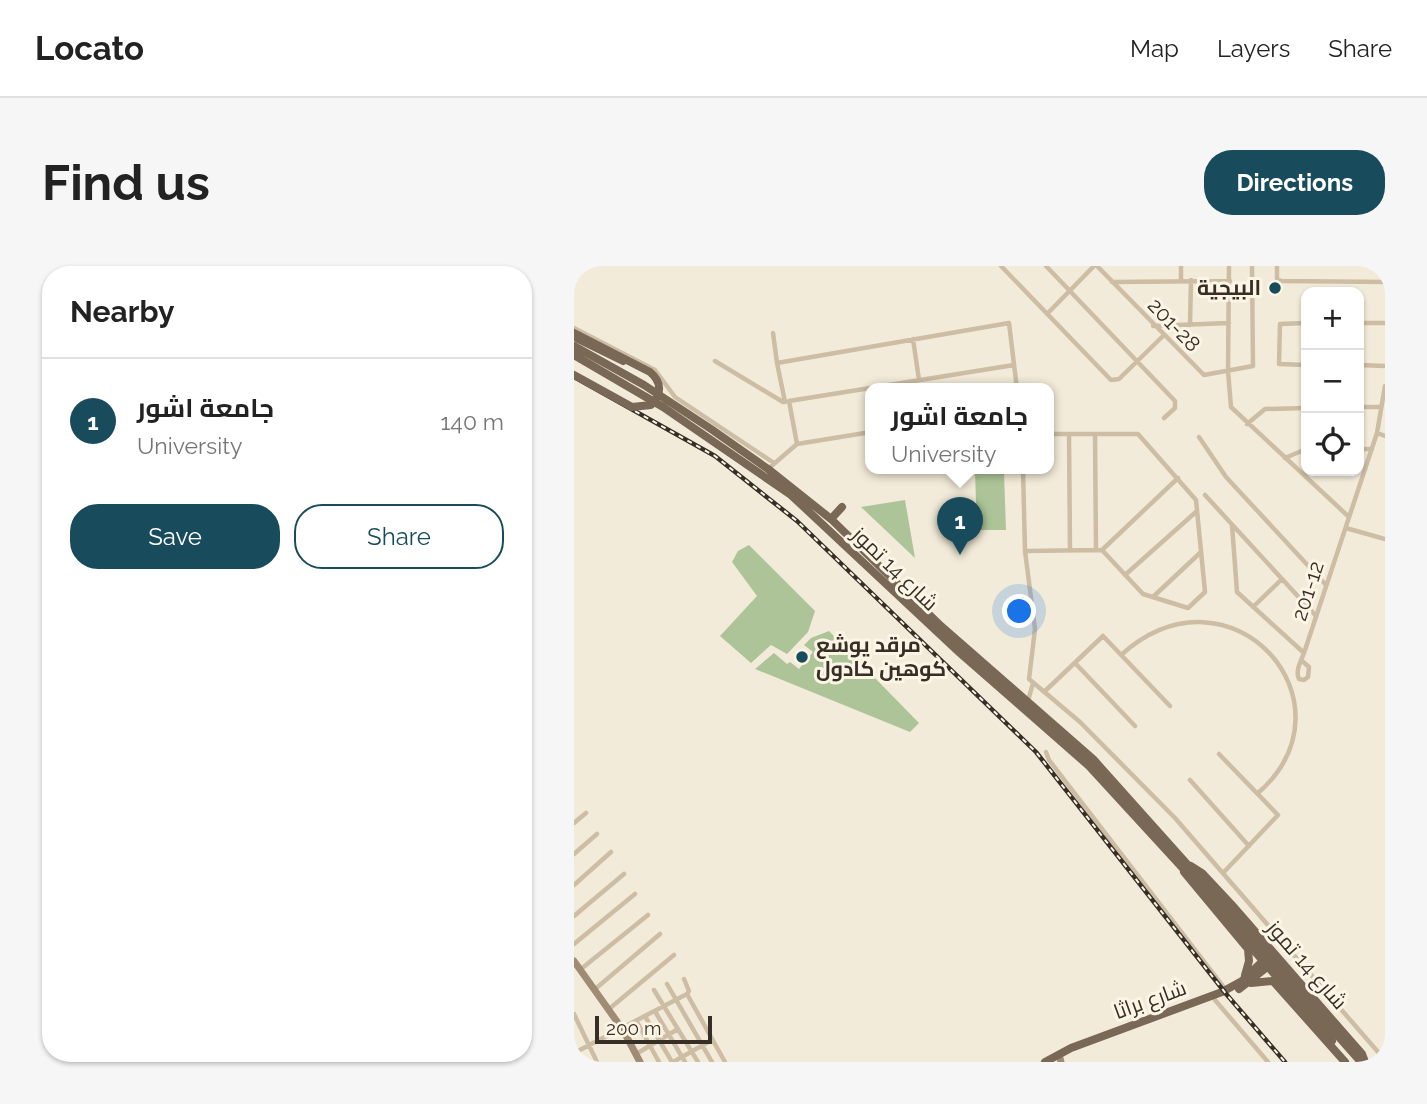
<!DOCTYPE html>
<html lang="en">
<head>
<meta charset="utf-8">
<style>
	body { margin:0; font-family:Raleway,Cairo,sans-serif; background:#f6f6f6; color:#222 }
	.controls { position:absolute; right:21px; top:21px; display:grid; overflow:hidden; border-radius:14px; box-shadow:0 2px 5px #0004 }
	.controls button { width:63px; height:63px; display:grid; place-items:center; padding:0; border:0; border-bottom:2px solid #e0e0e0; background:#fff; color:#222; font:35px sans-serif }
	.scale { position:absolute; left:21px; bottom:18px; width:117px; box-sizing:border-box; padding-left:7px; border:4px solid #372e26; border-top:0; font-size:19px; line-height:24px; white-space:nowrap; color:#372e26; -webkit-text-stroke:5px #fbf5e5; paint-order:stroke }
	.you { position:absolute; left:446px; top:346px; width:24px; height:24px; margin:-18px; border:5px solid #fff; border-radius:50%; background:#1a73e8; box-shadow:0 0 0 10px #1a73e833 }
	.badge { display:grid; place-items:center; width:46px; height:46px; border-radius:50%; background:#184c5c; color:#fff; font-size:23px; font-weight:700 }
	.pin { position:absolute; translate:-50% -58px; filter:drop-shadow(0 2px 4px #0008) }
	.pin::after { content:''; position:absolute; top:37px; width:24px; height:21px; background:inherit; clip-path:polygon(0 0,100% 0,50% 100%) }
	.popup { position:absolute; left:291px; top:117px; width:189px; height:91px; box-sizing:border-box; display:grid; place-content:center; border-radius:14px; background:#fff; filter:drop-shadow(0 2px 5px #0005); font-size:23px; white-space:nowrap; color:#767676 }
	.popup b { font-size:26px; color:#222 }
	.popup::after { content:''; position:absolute; left:50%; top:100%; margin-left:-14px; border:14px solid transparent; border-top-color:#fff }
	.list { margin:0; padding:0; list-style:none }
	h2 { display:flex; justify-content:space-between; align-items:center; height:91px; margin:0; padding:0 28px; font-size:30px }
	h2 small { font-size:23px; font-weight:400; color:#767676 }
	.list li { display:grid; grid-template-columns:46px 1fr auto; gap:21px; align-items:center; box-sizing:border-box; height:126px; padding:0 28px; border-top:2px solid #e0e0e0 }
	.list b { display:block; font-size:26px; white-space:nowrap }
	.list p { margin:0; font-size:23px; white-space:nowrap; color:#767676 }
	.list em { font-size:23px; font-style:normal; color:#767676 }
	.actions { display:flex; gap:14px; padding:21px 28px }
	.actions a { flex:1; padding:16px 0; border:2px solid #184c5c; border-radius:28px; text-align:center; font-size:24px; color:#184c5c }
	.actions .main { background:#184c5c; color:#fff }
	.icon { flex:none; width:38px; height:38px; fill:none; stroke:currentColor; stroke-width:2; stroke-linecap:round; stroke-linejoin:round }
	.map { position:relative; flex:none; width:811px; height:796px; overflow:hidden; border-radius:28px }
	header { display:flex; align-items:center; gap:42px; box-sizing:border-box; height:98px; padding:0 35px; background:#fff; border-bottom:2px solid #e0e0e0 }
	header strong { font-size:33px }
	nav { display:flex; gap:38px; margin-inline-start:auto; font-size:24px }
	.intro { display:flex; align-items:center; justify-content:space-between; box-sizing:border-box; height:168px; padding:0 42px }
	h1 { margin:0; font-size:49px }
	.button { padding:18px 32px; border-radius:28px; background:#184c5c; color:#fff; font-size:24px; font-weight:700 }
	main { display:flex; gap:42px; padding:0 42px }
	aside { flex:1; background:#fff; border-radius:28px; box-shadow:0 2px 5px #0004 }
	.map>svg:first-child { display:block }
</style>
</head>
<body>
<header>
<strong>Locato</strong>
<nav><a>Map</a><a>Layers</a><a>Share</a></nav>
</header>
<div class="intro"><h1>Find us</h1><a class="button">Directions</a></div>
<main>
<aside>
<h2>Nearby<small></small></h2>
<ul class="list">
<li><span class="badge">1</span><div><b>جامعة اشور</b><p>University</p></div><em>140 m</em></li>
</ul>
<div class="actions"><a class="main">Save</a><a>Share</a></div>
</aside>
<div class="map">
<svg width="811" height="796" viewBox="0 0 811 796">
	<rect width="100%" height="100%" fill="#f3ebd9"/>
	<path fill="#adc498" d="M401,207H430L432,264H403Z
		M331,234L341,292L287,241Z
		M175,279L241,345L234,366L213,388L197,379L177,397L146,370L183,330L158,296L164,285Z
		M255,365L345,457L336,466L181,403L200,387L213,398L216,396L225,403L239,386L230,379L237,372Z"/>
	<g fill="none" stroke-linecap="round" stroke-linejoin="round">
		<path stroke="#ccbda4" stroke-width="4.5" d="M427,0L537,114L545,113L589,70
			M472,0L601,135V142L590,152
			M523,0L630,109L679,100L678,0
			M607,0V14
			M655,0L654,105L657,141L775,251
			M703,0V13L707,15L811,16
			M538,16L656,15
			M473,48L520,0
			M732,57L706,58L705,98L732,99
			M785,57H811
			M616,59L617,14
			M579,60L655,57
			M0,62L81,104L101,131L200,197
			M199,67L203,97L435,57L443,123
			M339,73L345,114
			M141,95L209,136
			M203,97L211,136
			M785,99L811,100
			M785,141H807
			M673,158L691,143L732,142
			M803,167L811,170
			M475,168H564L622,234L631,326L614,342L569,328L528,284
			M495,168L496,284
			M521,168L522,284
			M625,171L652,211L752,319
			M223,178L215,135L440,99
			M785,183H798
			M711,192L732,183
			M194,203L223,178L297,166
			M449,203L451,285L461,363L455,413L506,456L601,552L811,794
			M631,229L742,350
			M658,259L663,326L730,387L803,167L811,120
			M772,262L811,273
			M451,285L528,284L604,212
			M551,309L623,245
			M580,330L627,286
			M679,341L708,313
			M547,389C657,290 787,437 684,527
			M727,394L735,401L734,411L730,414L725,413C721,405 727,395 730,387
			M501,397L561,460
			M470,426L529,370L596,440
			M454,435L459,417
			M472,486L475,494L652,724
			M645,488L704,549L649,607
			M616,514L675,580
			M0,557L12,547
			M0,588L23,568
			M0,619L37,586
			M0,650L50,608
			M0,678L61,628
			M7,703L74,649
			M110,713L115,725L113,728
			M93,718L138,796
			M20,724L86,668
			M80,724L124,796
			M641,734L694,796
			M35,743L100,689
			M82,747L111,796
			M0,748L23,796
			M72,752L98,796
			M63,756L85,796
			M0,787L113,728L151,796
			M62,788L104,763
			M0,795V796
			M99,796L138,774"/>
		<path stroke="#a08c75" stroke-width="7" d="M0,695L49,764L66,796
			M486,792L487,796"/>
		<path stroke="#7a6856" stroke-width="8" d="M4,73L49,95
			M0,80L70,119L137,163L194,203L257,253L367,360L519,493L620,606
			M0,89L89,141L217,229L386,387L515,500L616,610
			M257,253L268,241
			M617,600L628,607L657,638L788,788L791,796
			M610,606L674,683L675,695L671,709
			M677,717L699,715L771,796
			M665,723L693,701
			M764,770L787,796
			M471,796L497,782L648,726L668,715L688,696"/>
		<g stroke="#372e26" stroke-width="4.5">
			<path id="rail" d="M0,111L141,190L223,255L462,486L653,729L711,796"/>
		</g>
		<use href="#rail" stroke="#fbf5e5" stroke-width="2" stroke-dasharray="5" stroke-linecap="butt"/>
		<path stroke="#7a6856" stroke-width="8" d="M0,67L76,106C88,116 88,128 77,139L58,141L0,109
			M620,606L764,770
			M616,610L758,775"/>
	</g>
	<g fill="#184c5c" stroke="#fbf5e5" stroke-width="2.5">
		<circle cx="701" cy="22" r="7"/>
		<circle cx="228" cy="391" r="7"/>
	</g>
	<g text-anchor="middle" stroke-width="6" stroke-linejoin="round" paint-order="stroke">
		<g font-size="21" font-weight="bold" fill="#372e26" stroke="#fbf5e5" text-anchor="end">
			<text x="687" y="29">البيجية</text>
			<text x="242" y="386" text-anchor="start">مرقد يوشع<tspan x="242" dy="24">كوهين كادول</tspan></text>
		</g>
		<g font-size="21" fill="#372e26" stroke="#fbf5e5">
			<text transform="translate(600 59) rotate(46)" y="7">201-28</text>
			<text transform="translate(321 303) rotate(44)" y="7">شارع 14 تموز</text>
			<text transform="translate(734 325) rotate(-72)" y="7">201-12</text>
			<text transform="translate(733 699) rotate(49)" y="7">شارع 14 تموز</text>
			<text transform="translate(576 734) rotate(-20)" y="7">شارع براثا</text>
		</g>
	</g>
</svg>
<div class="controls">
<button>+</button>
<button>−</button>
<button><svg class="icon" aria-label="locate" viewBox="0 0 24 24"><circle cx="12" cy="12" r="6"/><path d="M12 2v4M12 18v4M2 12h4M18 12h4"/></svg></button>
</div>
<div class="scale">200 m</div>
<div class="you"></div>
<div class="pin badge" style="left:386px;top:289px">1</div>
<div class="popup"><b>جامعة اشور</b>University</div>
</div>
</main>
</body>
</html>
